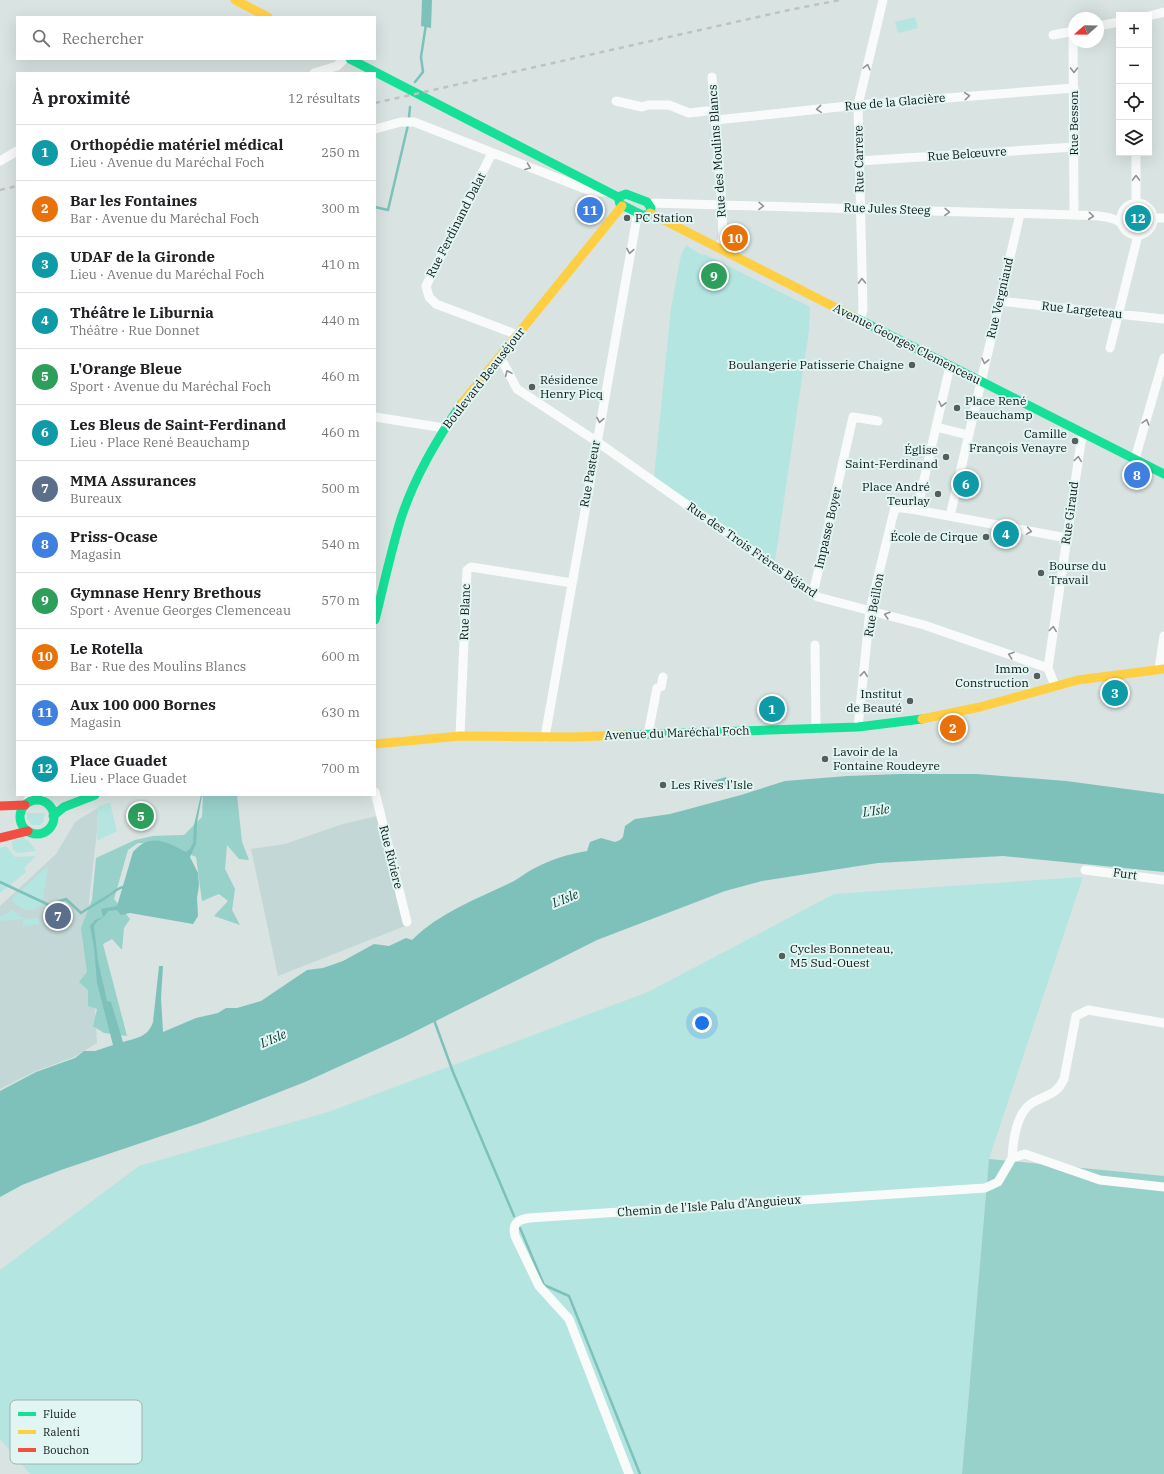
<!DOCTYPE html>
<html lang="fr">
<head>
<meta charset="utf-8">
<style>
	body { margin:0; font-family:"IBM Plex Serif",serif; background:#f2f2f2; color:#202124 }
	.controls { position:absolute; right:12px; top:12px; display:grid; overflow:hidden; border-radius:0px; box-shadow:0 4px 16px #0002 }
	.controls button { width:36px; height:36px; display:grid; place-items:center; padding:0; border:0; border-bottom:1px solid #e0e0e0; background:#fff; color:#202124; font:20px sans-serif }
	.compass { position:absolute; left:1068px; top:12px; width:36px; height:36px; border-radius:50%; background:#fff; box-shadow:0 4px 16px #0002; rotate:250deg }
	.you { position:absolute; left:702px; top:1023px; width:14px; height:14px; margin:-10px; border:3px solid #fff; border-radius:50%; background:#1a73e8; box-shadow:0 0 0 6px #1a73e833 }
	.badge { display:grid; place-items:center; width:26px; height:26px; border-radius:50%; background:#555e5d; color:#fff; font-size:13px; font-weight:700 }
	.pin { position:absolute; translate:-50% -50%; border:2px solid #fff; box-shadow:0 1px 4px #0006 }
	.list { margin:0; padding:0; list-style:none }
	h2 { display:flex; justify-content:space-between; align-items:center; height:52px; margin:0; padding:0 16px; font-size:17px }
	h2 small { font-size:13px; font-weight:400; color:#757577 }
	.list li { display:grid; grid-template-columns:26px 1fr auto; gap:12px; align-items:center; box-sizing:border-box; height:56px; padding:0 16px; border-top:1px solid #e0e0e0 }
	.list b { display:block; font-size:15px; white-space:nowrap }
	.list p { margin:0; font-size:13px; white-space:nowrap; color:#757577 }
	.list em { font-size:13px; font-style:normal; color:#757577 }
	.icon { flex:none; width:22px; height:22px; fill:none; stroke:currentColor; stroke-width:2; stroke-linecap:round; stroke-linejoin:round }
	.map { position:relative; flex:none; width:1164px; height:1474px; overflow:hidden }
	.search { position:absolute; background:#fff; box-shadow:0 4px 16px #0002; left:16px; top:16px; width:360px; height:44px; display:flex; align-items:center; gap:10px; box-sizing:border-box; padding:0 14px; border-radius:0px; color:#757577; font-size:15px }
	.panel { position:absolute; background:#fff; box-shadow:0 4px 16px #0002; left:16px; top:72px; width:360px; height:724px; border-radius:0px }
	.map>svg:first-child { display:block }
</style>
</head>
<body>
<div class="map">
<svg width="1164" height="1474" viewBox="0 0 1164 1474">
	<rect width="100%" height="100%" fill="#d8e3e2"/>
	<path fill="#c3d8d6" d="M98,808L97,831L89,900L97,1043L74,1057L36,1071L0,1089V906L56,854L75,822Z
		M377,816L405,926L278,976L251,849L285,844L343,824Z"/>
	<path fill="#b5e5e0" d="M915,17L918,28L898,33L895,22Z
		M686,245L703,256L704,254L810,307L809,330L775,561L654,477L671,308L681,255Z
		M110,803L117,831L97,841L98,806Z
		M27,813H45L43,822L40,825H32L27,818Z
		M23,838L29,841L36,851L18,853L13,850L12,841Z
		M6,846L15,857L36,856L24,868L26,872L0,893V848Z
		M45,868L48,869L42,904C31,915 22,910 11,900Z
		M1083,877L989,1159L962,1474H30L0,1439V1270L139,1166L328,1112L648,992L834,894Z
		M13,910L19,916L27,919L38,918L40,924L23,926V919L0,921V917Z"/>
	<path fill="#98d0ca" d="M203,795H237L242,842L249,860L239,859L227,845L225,869L235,889L232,910L240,925L214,916L228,901L219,894L202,901L196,857L167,844L138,843L128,850L114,899L130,919L124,928L122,950L112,939L103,944L127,1036L104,1033L93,1026L97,1009L88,1006V990L79,982L87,972L81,928L92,900L96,858L135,840L153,836L184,835L202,817Z
		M989,1159L1164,1176V1474H962Z"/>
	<path fill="#7ec1bb" d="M422,0H432L431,28L421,26Z
		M900,774H977L1066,781L1164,794V872L1003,856L878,863L762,881L725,891L597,940L404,1037L305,1082L203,1122L61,1170L22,1185L0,1197V1091L36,1072L75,1058L84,1051H95L113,1045L97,983L94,947L90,926L95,920L103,917L101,909L117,906L133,852C150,832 167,842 186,852L190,849L193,843L194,825L201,795H202L197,823L196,844L190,857L198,873L199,885L197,898L198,916L193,924L130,913L121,915L117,910L108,911C104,919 97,919 94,926L98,961L107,1001L111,1002L123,1042C137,1038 148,1037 153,1022L159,966H163L161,998L163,1032L196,1018L218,1013L226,1008H237L261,1001L307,970L323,968L343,961L374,944L389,946L406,938L412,940C440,912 479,898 514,881C521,877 528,871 535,868C552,859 569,854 587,851L590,842L601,838L615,842L620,840L623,837L625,826L635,819L670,814L741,795L785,781L847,776Z
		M726,777L728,784L715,788L713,781Z"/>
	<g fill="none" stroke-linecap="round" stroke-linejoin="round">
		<path stroke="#7ec1bb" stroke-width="2.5" d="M415,82L423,72L421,57L426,24
			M409,117L410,107
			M375,207L388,210L408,125
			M0,882L49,905L66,899L81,913C90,907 99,902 108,896C114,893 116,888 124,887
			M434,1020L453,1072L514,1216
			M520,1228L544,1285L569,1296L640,1474"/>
		<path stroke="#f9fbfb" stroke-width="9" d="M1149,16L1164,12
			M1098,26L1119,22
			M1073,31L1074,215
			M1053,35L1074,31
			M314,73L337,66L344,59
			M712,77L722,205L723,238L719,248
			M616,101L642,107L648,105H669L689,113L715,110
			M716,120L858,105L1074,88
			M375,129L401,122H414L593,192H606
			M492,153L426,286L429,297L436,304L518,335
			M1136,153V202
			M0,161L17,151
			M859,161L1074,147
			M1121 219a16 16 0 1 1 32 0a16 16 0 1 1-32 0Z
			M650,205L654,203L1074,215C1087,216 1112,214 1122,224
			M1154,218H1164
			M999,301L1164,319
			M860,320L863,310L858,105L883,0
			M1110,348L1138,235
			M498,359L504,364L517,389L596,441L818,597L924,625L1048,668
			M375,417L444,428
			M936,427L968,435
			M1135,459L1164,358
			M917,510L950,366
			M950,516L1020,214
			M813,594L853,417L878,421
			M815,645L816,729
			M1159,669L1164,636
			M1055,686L1048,668L1081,442L1084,434
			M858,727L870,610L895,507L917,510L1067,538
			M648,734L657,688L661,687L663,677
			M460,736L467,570L471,567L572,583
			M545,737L637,217L636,212
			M375,792L407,922
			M40,795L41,801
			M27,803L30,795
			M1085,870L1164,880
			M1012,1158C1013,1141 1016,1113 1032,1103C1046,1094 1056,1096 1064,1079L1076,1016L1088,1010L1164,1023
			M629,1474L569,1319L539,1286L515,1236C512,1224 517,1220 529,1218L985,1188L998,1182L1012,1158L1025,1154L1100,1180L1164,1187"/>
		<path stroke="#16e098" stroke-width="9" d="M350,59L618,197
			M626,194L647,202L651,208L649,215H642L620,204L618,197Z
			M854,317L1164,474
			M375,620C383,588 390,556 399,525C412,481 436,440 462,403
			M625,735L858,727L922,719
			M20 817a17 17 0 1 1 34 0a17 17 0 1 1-34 0Z
			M53,816L64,807L95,795"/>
		<path stroke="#ffcf43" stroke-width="9" d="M235,0L268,17
			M650,213L854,317
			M462,403L622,206
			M922,719L980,707L1078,680L1164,669
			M375,744L460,736L573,737L625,735"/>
		<path stroke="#f24e42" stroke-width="9" d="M0,806L25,805
			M0,838L28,831"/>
		<path stroke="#bec2c2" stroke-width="2.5" stroke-dasharray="5 5" stroke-linecap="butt" d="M375,103L789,10L840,0
			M0,190L17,186"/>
	</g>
	<defs><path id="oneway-chevron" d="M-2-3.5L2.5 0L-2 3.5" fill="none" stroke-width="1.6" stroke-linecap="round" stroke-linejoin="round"/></defs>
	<g stroke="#909494">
		<use href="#oneway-chevron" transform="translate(867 67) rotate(-76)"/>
		<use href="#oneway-chevron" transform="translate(1074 70) rotate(90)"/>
		<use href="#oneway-chevron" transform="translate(967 96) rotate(-5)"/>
		<use href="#oneway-chevron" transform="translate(819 109) rotate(175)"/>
		<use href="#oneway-chevron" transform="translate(528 167) rotate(21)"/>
		<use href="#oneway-chevron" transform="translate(1136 178) rotate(-90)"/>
		<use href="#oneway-chevron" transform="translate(761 206) rotate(1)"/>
		<use href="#oneway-chevron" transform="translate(947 212) rotate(2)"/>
		<use href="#oneway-chevron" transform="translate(1091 216) rotate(6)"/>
		<use href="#oneway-chevron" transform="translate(630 251) rotate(100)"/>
		<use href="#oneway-chevron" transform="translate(862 281) rotate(-91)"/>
		<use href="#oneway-chevron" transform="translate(985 361) rotate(103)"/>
		<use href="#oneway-chevron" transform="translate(508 373) rotate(-114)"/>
		<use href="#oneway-chevron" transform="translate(942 404) rotate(103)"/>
		<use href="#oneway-chevron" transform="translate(600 420) rotate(100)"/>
		<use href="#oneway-chevron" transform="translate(1146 422) rotate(-74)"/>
		<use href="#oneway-chevron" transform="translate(1078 459) rotate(-82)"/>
		<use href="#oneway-chevron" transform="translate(1029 531) rotate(10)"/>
		<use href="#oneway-chevron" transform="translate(887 615) rotate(-164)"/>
		<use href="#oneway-chevron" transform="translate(1053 629) rotate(-82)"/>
		<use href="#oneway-chevron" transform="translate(1011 655) rotate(-161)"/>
		<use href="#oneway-chevron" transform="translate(864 674) rotate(-84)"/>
	</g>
	<g fill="#555e5d" stroke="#e1f5f2" stroke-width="1.5">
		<circle cx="627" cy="218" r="4"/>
		<circle cx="912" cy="365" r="4"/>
		<circle cx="532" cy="387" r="4"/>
		<circle cx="957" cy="408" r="4"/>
		<circle cx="1075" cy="441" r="4"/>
		<circle cx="946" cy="457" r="4"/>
		<circle cx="938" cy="494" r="4"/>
		<circle cx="986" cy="537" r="4"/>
		<circle cx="1041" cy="573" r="4"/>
		<circle cx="1037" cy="676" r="4"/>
		<circle cx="910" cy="701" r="4"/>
		<circle cx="825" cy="759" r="4"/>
		<circle cx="663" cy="785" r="4"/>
		<circle cx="782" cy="956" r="4"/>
	</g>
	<g text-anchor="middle" stroke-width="4" stroke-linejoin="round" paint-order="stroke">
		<g font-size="12" fill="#0f1615" stroke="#e1f5f2">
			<text transform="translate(895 102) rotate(-5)" y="4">Rue de la Glacière</text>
			<text transform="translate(1074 123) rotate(-90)" y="4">Rue Besson</text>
			<text transform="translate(717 151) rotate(-94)" y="4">Rue des Moulins Blancs</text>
			<text transform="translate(967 154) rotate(-4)" y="4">Rue Belœuvre</text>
			<text transform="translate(859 159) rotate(-91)" y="4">Rue Carrere</text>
			<text transform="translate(887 209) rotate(2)" y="4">Rue Jules Steeg</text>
			<text transform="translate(456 225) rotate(-63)" y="4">Rue Ferdinand Dalat</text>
			<text transform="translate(1000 298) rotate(-77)" y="4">Rue Vergniaud</text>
			<text transform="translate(1082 310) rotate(6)" y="4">Rue Largeteau</text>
			<text transform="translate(907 344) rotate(27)" y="4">Avenue Georges Clemenceau</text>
			<text transform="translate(484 378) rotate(-52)" y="4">Boulevard Beauséjour</text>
			<text transform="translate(590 474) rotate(-80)" y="4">Rue Pasteur</text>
			<text transform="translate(1070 513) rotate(-82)" y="4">Rue Giraud</text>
			<text transform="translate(828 528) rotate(-77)" y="4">Impasse Boyer</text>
			<text transform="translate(752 550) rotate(35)" y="4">Rue des Trois Frères Béjard</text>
			<text transform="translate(874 605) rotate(-80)" y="4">Rue Beillon</text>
			<text transform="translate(465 612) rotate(-88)" y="4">Rue Blanc</text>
			<text transform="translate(677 733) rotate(-2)" y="4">Avenue du Maréchal Foch</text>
			<text transform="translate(391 857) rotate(76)" y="4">Rue Riviere</text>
			<text transform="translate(1125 874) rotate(8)" y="4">Furt</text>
			<text transform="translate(709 1206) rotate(-4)" y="4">Chemin de l'Isle Palu d’Anguieux</text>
		</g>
		<g font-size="12" fill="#0f1615" stroke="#e1f5f2" text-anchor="start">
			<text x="635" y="222">PC Station</text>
			<text x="904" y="369" text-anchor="end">Boulangerie Patisserie Chaigne</text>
			<text x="540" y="384">Résidence<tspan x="540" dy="14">Henry Picq</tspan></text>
			<text x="965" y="405">Place René<tspan x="965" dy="14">Beauchamp</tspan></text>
			<text x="1067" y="438" text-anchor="end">Camille<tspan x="1067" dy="14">François Venayre</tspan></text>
			<text x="938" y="454" text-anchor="end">Église<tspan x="938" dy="14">Saint-Ferdinand</tspan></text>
			<text x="930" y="491" text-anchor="end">Place André<tspan x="930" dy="14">Teurlay</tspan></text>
			<text x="978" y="541" text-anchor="end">École de Cirque</text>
			<text x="1049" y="570">Bourse du<tspan x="1049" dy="14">Travail</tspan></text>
			<text x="1029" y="673" text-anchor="end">Immo<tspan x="1029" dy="14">Construction</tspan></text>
			<text x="902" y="698" text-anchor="end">Institut<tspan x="902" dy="14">de Beauté</tspan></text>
			<text x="833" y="756">Lavoir de la<tspan x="833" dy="14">Fontaine Roudeyre</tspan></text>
			<text x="671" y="789">Les Rives l'Isle</text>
			<text x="790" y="953">Cycles Bonneteau,<tspan x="790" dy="14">M5 Sud-Ouest</tspan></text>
		</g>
		<g font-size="13" font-style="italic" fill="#073532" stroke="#e1f5f2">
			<text transform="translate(876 810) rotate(-8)" y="5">L'Isle</text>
			<text transform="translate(565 898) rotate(-22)" y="5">L'Isle</text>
			<text transform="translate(273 1038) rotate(-23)" y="5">L'Isle</text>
		</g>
	</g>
	<rect x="10" y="1400" width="132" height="64" rx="6" fill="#e1f5f2" stroke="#a2b2b0" stroke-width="1"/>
	<rect x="18" y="1412" width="18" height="4" fill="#16e098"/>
	<rect x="18" y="1430" width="18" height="4" fill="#ffcf43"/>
	<rect x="18" y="1448" width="18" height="4" fill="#f24e42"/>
	<g font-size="11" fill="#0f1615">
		<text x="43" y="1418">Fluide</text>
		<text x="43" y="1436">Ralenti</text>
		<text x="43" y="1454">Bouchon</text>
	</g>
</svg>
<div class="controls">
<button>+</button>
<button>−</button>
<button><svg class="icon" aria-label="locate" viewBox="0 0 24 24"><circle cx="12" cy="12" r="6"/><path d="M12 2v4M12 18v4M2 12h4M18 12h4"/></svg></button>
<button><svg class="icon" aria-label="layers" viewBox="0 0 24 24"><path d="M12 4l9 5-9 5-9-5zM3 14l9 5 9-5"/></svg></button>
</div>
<svg class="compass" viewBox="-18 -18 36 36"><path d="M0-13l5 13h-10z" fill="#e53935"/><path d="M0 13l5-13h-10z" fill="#757577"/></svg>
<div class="you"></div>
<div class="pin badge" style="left:772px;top:709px;background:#0f9aa8">1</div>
<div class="pin badge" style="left:953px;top:728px;background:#e8710a">2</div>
<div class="pin badge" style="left:1115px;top:693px;background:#0f9aa8">3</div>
<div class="pin badge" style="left:1006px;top:534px;background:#0f9aa8">4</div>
<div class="pin badge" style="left:141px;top:816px;background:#2e9e5b">5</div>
<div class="pin badge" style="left:966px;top:484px;background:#0f9aa8">6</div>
<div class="pin badge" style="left:58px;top:916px;background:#5c6f8a">7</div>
<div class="pin badge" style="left:1137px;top:475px;background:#3f7fe0">8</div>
<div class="pin badge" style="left:714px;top:276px;background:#2e9e5b">9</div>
<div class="pin badge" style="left:735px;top:238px;background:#e8710a">10</div>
<div class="pin badge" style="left:590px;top:210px;background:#3f7fe0">11</div>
<div class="pin badge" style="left:1138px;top:218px;background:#0f9aa8">12</div>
<div class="search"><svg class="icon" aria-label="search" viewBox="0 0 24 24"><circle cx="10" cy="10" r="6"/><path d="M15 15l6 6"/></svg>Rechercher</div>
<section class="panel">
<h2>À proximité<small>12 résultats</small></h2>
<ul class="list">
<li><span class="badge" style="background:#0f9aa8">1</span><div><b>Orthopédie matériel médical</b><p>Lieu · Avenue du Maréchal Foch</p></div><em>250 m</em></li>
<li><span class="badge" style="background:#e8710a">2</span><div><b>Bar les Fontaines</b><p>Bar · Avenue du Maréchal Foch</p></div><em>300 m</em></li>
<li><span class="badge" style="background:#0f9aa8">3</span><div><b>UDAF de la Gironde</b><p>Lieu · Avenue du Maréchal Foch</p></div><em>410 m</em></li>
<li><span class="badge" style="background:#0f9aa8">4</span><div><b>Théâtre le Liburnia</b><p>Théâtre · Rue Donnet</p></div><em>440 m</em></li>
<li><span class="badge" style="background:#2e9e5b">5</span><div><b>L'Orange Bleue</b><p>Sport · Avenue du Maréchal Foch</p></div><em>460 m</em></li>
<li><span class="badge" style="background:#0f9aa8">6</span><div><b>Les Bleus de Saint-Ferdinand</b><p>Lieu · Place René Beauchamp</p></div><em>460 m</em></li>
<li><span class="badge" style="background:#5c6f8a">7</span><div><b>MMA Assurances</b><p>Bureaux</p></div><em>500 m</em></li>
<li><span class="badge" style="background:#3f7fe0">8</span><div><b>Priss-Ocase</b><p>Magasin</p></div><em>540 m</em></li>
<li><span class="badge" style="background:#2e9e5b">9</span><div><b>Gymnase Henry Brethous</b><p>Sport · Avenue Georges Clemenceau</p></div><em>570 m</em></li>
<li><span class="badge" style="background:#e8710a">10</span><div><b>Le Rotella</b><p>Bar · Rue des Moulins Blancs</p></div><em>600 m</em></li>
<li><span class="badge" style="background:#3f7fe0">11</span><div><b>Aux 100 000 Bornes</b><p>Magasin</p></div><em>630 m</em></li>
<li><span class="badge" style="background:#0f9aa8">12</span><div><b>Place Guadet</b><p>Lieu · Place Guadet</p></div><em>700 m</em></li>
</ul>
</section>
</div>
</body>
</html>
